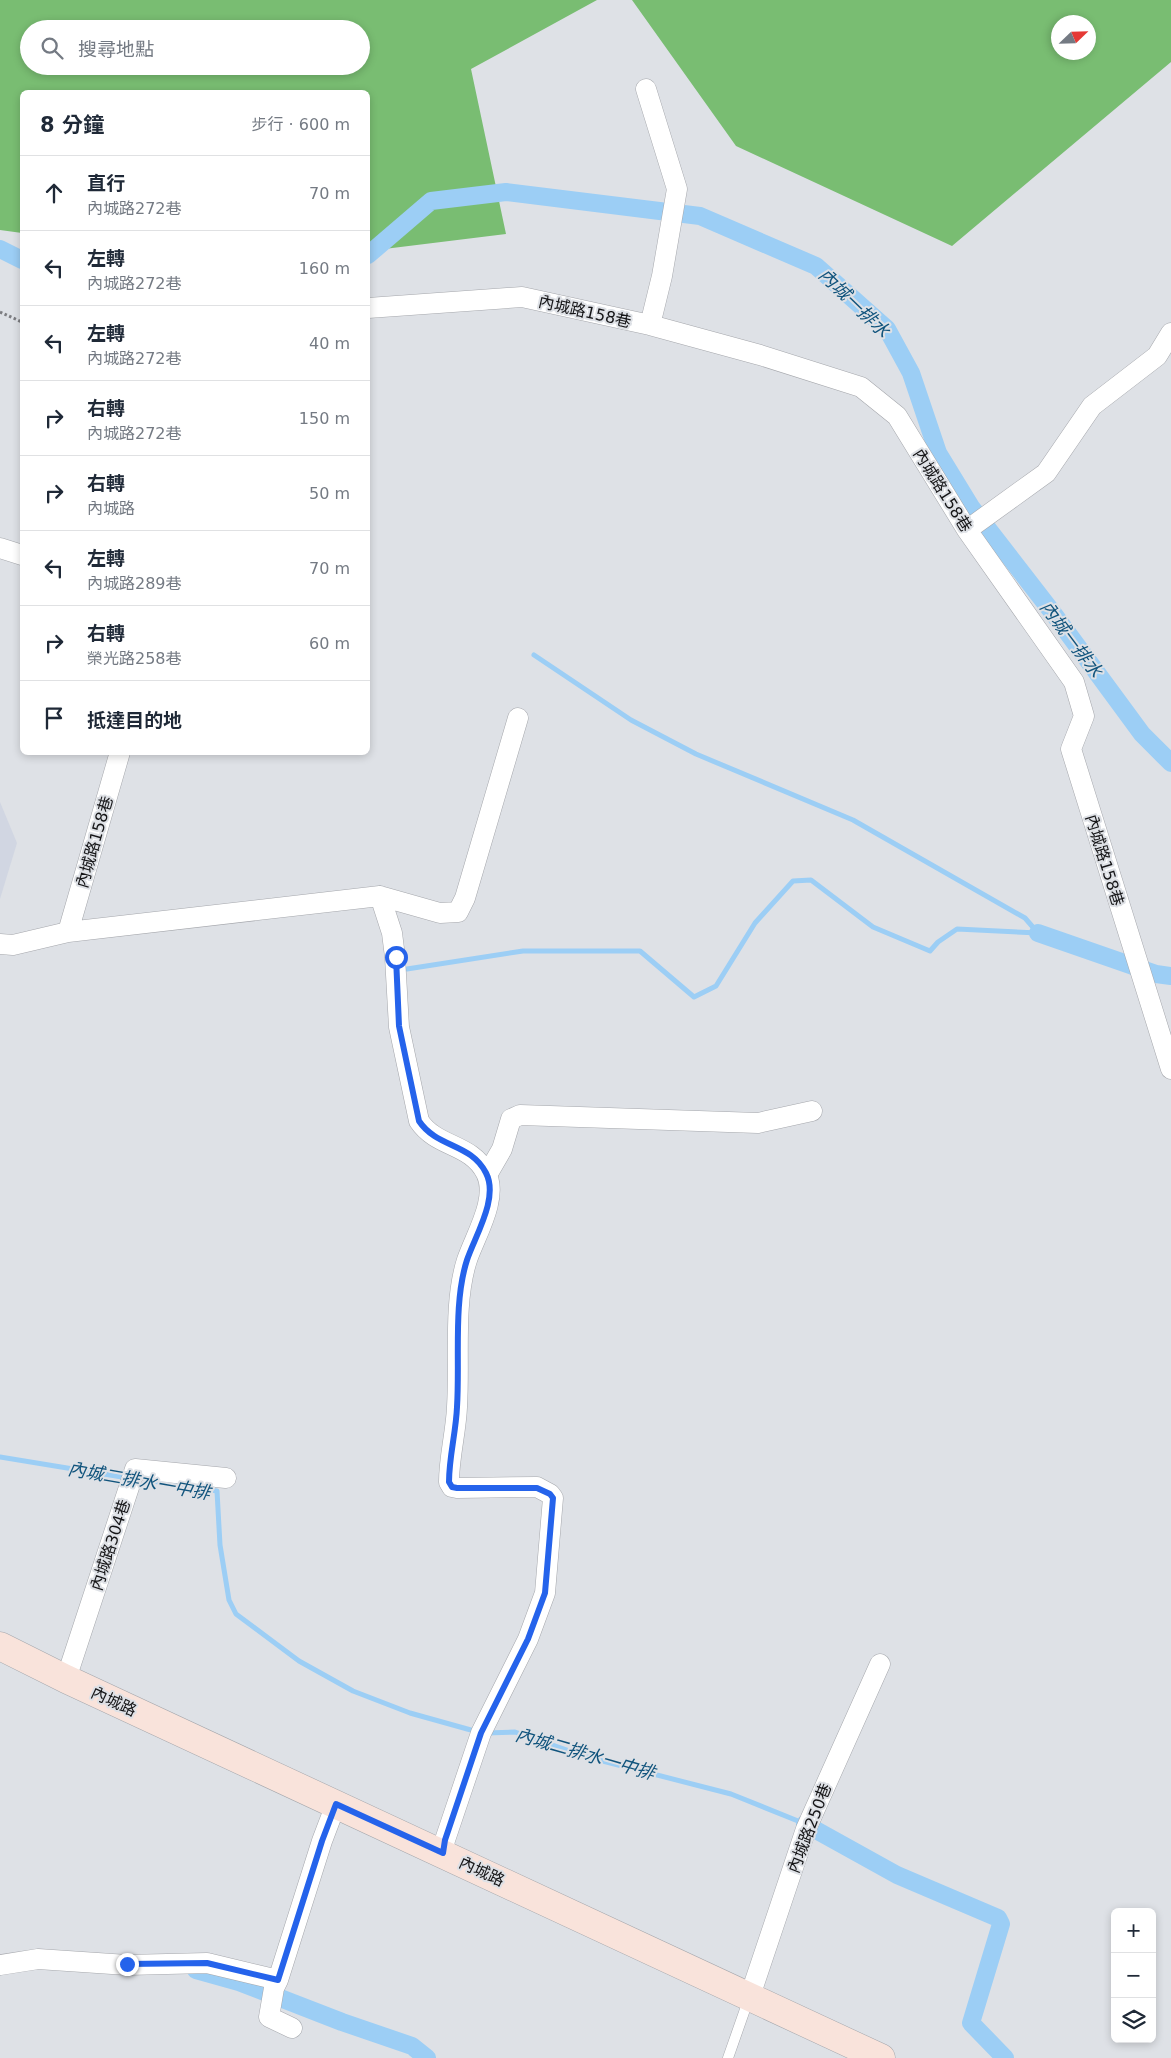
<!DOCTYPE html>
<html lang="zh-TW">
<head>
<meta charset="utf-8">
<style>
	body { margin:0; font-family:"DejaVu Sans","Noto Sans TC",sans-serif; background:#f2f2f3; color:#1f2937 }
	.controls { position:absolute; right:15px; bottom:15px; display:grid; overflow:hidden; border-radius:8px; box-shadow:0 2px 8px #0003 }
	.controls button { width:45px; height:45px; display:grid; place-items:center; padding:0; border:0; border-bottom:1px solid #e0e1e3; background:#fff; color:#1f2937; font:25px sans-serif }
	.compass { position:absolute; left:1051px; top:15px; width:45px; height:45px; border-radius:50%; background:#fff; box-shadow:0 2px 8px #0003; rotate:67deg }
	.stop { position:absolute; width:15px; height:15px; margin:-11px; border:4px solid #2563eb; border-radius:50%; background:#fff }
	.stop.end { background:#2563eb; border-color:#fff; box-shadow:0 1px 5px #0008 }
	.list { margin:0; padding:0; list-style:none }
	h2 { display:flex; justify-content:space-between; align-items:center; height:65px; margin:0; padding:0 20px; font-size:21px }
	h2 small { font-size:16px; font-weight:400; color:#747a83 }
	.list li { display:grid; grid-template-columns:32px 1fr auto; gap:15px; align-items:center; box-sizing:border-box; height:75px; padding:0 20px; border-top:1px solid #e0e1e3 }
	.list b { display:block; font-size:19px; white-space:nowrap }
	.list p { margin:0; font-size:16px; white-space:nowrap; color:#747a83 }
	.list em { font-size:16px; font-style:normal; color:#747a83 }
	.icon { flex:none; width:28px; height:28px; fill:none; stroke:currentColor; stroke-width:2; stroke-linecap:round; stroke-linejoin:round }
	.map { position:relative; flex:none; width:1171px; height:2058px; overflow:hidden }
	.search { position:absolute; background:#fff; box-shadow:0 2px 8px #0003; left:20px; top:20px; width:350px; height:55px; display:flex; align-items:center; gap:12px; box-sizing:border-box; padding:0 18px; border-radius:28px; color:#747a83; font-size:19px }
	.panel { position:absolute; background:#fff; box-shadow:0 2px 8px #0003; left:20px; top:90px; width:350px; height:665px; border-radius:8px }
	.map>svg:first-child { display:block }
</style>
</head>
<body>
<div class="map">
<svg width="1171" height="2058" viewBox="0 0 1171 2058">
	<rect width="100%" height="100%" fill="#dee1e6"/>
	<path fill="#d1d6e2" d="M0,802L17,843L0,899Z"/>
	<path fill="#79bd72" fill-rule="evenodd" d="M0,0H597L471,69L506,234L368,251V92H22V233L0,230ZM29,29H361V66H29Z
		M632,0H1171V62L952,246L736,146ZM1058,22H1088V52H1058Z"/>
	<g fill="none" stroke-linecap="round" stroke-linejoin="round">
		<path stroke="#9ccef5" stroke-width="5" d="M534,655L631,720L696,754L853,820L1025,918L1038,933
			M407,969L523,951H640L694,997L716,986L755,923L793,881L811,880L873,927L930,951L938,942L957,929L1038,933
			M0,1457L128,1478
			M146,1480L217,1491L220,1545L229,1600L236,1614L299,1661L353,1691L410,1713L478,1732
			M486,1733L515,1732L587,1757L731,1794L803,1823"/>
		<path stroke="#9ccef5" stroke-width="18" d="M0,249L22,260
			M368,255L431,201L506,192L700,216L816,266L887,329L911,373L938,453L971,507L1053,613L1142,734L1171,763
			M1038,933L1156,974L1171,976
			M805,1824L897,1875L998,1918L1001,1924L971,2023L1005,2058
			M196,1970L239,1982L342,2022L412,2046L427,2058"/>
		<g stroke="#a5a7ac" stroke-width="11">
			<path id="lane" d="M728,2058L749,1998"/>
		</g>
		<g stroke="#a5a7ac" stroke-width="21">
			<path id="street" d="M646,89L677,189L662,276L650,325
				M368,308L522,297L650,325L760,355L861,387L897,416L967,530L1074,682L1084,716L1071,749L1171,1069
				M967,530L1046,473L1092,406L1157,356L1171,333
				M0,548L22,555
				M380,896L392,933L395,957L399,1027L419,1121C437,1148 471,1143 486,1173C499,1198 475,1236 467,1260C453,1303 460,1361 457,1407C456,1432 449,1457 449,1482L452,1487L457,1488L537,1487L550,1494L553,1498L545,1593L528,1639L481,1733L445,1840L443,1853
				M68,932L120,752
				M0,944L13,945L68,932L380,896L440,913L458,912L465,898L518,718
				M487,1175L502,1149L511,1119L520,1115L758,1123L812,1111
				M66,1679L135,1469L226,1478
				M0,1965L38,1959L127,1965L207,1963L278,1980
				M750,1996L806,1829L880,1664
				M292,2028L269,2017L274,1988L278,1980L322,1841L336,1804"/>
		</g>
		<g stroke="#a5a7ac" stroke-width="29">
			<path id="secondary" d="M0,1646L66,1679L881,2058"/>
		</g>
		<path stroke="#7c7d81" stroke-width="3" stroke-dasharray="2.5 2.5" stroke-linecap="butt" d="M0,312L22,322"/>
		<use href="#lane" stroke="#fff" stroke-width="10"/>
		<use href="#street" stroke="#fff" stroke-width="20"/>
		<use href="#secondary" stroke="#f9e3db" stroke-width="28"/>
	</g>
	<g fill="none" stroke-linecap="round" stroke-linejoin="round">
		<path stroke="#2563eb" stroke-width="6" d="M127,1964L207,1963L278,1980L322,1841L336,1804L443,1853L445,1840L481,1733L528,1639L545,1593L553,1498L550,1494L537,1488H457L452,1487L449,1482C449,1457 456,1432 457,1407C460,1361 453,1303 467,1260C475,1236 499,1198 486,1173C471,1143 437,1148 419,1121L399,1026L396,957"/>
	</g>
	<g text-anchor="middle" stroke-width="4" stroke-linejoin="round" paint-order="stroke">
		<g font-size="16" fill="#151517" stroke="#dee1e6">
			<text transform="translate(585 311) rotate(13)" y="6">內城路158巷</text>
			<text transform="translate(943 490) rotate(58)" y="6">內城路158巷</text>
			<text transform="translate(94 842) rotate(-74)" y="6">內城路158巷</text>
			<text transform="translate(1105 860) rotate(73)" y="6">內城路158巷</text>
			<text transform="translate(110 1545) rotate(-72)" y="6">內城路304巷</text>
			<text transform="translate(114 1701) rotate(25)" y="6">內城路</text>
			<text transform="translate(809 1828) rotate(-69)" y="6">內城路250巷</text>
			<text transform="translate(482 1871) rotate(25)" y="6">內城路</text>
		</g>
		<g font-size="18" font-style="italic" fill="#11547d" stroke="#dee1e6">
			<text transform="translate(854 303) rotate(44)" y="6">內城一排水</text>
			<text transform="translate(1071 639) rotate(53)" y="6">內城一排水</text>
			<text transform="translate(139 1481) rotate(10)" y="6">內城二排水一中排</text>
			<text transform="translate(585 1754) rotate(16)" y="6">內城二排水一中排</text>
		</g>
	</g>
</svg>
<div class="controls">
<button>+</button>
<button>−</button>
<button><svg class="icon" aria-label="layers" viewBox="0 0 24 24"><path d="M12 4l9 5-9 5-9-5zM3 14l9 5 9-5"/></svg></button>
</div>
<svg class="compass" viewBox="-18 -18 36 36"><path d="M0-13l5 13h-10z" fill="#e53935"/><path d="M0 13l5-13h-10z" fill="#747a83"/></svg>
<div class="stop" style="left:396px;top:957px"></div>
<div class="stop end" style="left:127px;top:1964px"></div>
<div class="search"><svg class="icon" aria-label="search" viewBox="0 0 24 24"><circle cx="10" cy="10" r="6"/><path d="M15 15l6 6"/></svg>搜尋地點</div>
<section class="panel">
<h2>8 分鐘<small>步行 · 600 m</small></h2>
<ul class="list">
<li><svg class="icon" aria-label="ahead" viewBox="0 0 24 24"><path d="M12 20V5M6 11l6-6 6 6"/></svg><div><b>直行</b><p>內城路272巷</p></div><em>70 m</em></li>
<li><svg class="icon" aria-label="left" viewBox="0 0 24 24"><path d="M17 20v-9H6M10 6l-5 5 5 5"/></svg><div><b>左轉</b><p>內城路272巷</p></div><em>160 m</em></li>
<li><svg class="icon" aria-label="left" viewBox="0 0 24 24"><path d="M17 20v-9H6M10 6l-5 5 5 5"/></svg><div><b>左轉</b><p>內城路272巷</p></div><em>40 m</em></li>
<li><svg class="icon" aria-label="right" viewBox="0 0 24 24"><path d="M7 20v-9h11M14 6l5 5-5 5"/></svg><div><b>右轉</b><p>內城路272巷</p></div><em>150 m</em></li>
<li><svg class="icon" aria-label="right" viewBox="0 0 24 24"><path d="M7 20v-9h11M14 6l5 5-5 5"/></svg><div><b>右轉</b><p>內城路</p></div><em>50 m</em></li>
<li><svg class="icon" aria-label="left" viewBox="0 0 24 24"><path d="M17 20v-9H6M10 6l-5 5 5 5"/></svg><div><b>左轉</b><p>內城路289巷</p></div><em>70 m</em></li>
<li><svg class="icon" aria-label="right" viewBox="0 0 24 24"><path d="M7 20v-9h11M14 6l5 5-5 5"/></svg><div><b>右轉</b><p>榮光路258巷</p></div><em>60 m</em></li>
<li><svg class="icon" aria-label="arrive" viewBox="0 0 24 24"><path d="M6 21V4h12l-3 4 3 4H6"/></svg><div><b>抵達目的地</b></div></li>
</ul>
</section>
</div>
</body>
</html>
